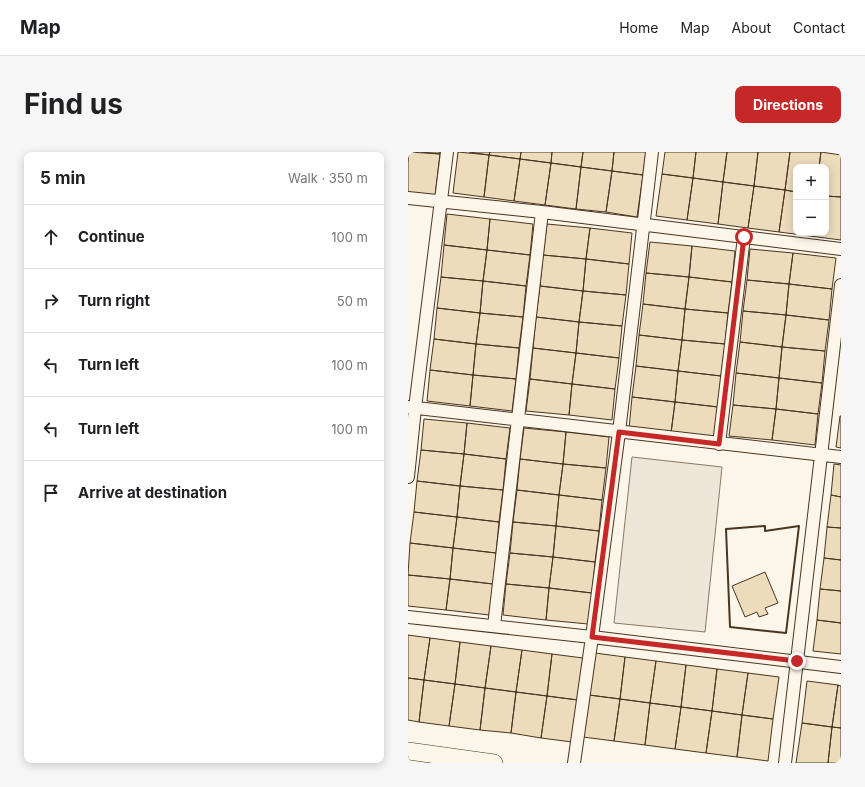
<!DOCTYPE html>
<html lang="en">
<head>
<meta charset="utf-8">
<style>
	body { margin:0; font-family:Inter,sans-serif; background:#f6f6f6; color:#202124 }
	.controls { position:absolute; right:12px; top:12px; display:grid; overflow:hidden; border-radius:8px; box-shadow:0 2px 10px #0003 }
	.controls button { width:36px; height:36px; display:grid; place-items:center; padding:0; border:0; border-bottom:1px solid #e0e0e0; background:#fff; color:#202124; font:20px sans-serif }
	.stop { position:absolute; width:12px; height:12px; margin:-9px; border:3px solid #c62828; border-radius:50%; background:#fff }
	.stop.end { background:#c62828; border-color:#fff; box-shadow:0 1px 4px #0008 }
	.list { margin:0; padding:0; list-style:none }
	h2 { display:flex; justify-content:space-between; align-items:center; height:52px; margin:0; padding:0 16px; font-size:17px }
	h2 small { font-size:13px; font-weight:400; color:#757577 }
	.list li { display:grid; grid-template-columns:26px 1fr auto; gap:12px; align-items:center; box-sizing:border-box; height:64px; padding:0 16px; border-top:1px solid #e0e0e0 }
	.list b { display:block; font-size:15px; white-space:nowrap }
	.list em { font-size:13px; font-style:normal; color:#757577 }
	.icon { flex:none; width:22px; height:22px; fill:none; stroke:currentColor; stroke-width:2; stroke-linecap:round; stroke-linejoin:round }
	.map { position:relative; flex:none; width:433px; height:611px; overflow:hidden; border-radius:8px }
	header { display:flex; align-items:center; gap:24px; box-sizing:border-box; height:56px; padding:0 20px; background:#fff; border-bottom:1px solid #e0e0e0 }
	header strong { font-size:19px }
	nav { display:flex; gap:22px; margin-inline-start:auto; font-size:14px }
	.intro { display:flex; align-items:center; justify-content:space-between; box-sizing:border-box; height:96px; padding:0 24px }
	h1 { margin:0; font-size:28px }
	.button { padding:10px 18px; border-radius:8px; background:#c62828; color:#fff; font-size:14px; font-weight:700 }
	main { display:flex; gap:24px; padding:0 24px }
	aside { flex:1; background:#fff; border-radius:8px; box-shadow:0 2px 10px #0003 }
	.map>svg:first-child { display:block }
</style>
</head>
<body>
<header>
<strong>Map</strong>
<nav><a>Home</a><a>Map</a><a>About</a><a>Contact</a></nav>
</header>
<div class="intro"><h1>Find us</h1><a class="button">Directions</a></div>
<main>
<aside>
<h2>5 min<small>Walk · 350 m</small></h2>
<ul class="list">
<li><svg class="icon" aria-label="ahead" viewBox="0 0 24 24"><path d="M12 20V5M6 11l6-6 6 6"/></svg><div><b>Continue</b></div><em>100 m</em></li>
<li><svg class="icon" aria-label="right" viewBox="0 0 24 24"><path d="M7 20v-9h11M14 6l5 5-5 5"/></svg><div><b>Turn right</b></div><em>50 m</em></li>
<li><svg class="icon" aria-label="left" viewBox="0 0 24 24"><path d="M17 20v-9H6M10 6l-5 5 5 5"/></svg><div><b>Turn left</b></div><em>100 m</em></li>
<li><svg class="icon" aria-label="left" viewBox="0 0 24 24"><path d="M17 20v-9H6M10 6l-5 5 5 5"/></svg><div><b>Turn left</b></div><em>100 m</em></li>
<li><svg class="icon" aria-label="arrive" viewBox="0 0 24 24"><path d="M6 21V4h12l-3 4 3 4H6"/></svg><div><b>Arrive at destination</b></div></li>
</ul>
</aside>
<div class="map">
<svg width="433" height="611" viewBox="0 0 433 611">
	<rect width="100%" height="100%" fill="#fbf6e9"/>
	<path fill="#ede6d9" stroke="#887966" d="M224,305L314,315L297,480L206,471Z"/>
	<path fill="#ecdcbc" stroke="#4a3520" d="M1,0L32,2L27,44L0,41V11Z
		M13,0H32V2Z
		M50,0L81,3L76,45L45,41Z
		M61,0H82L81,3Z
		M82,0H113L112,7L81,3Z
		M113,0H144L143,11L112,7Z
		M144,0H175L173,15L143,11Z
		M175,0H206L204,19L173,15Z
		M206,0H238L235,23L204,19Z
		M257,0H288L285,26L254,22Z
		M288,0H319L315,30L285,26Z
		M319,0H350L346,34L315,30Z
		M350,0H382L377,38L346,34Z
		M382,0H413L411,15H388V40L377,38Z
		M413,0L433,3V45L418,44V15H411Z
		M81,3L112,7L106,49L76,45Z
		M112,7L143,11L137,53L106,49Z
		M143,11L173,15L168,57L137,53Z
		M173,15L204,19L198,60L168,57Z
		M204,19L235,23L229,65L198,60Z
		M254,22L285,26L279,68L248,64Z
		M285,26L315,30L310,72L279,68Z
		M315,30L346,34L340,76L310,72Z
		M346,34L377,38L371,80L340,76Z
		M377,38L388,40V81H402V84L371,80Z
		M418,44L433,45V88L402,84V81H418Z
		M39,62L82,67L79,98L36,93Z
		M82,67L125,72L122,103L79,98Z
		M139,72L182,76L178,107L135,103Z
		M182,76L224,81L221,112L178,107Z
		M242,90L284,94L281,125L238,121Z
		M36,93L79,98L75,129L33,125Z
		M284,94L327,99L324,130L281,125Z
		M342,97L385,101L381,132L339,128Z
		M79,98L122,103L118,134L75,129Z
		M385,101L428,106L424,137L381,132Z
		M135,103L178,107L175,139L132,134Z
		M178,107L221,112L218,143L175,139Z
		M238,121L281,125L277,157L235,152Z
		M33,125L75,129L72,161L29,156Z
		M281,125L324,130L320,161L277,157Z
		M339,128L381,132L378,163L335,159Z
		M75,129L118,134L115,165L72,161Z
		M381,132L424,137L421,168L378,163Z
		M132,134L175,139L171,170L128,165Z
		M175,139L218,143L214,174L171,170Z
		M235,152L277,157L274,188L231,183Z
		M29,156L72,161L68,192L26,187Z
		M277,157L320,161L317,192L274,188Z
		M335,159L378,163L374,195L332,190Z
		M72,161L115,165L111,196L68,192Z
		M378,163L421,168L417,199L374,195Z
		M128,165L171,170L168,201L125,196Z
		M171,170L214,174L211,206L168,201Z
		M231,183L274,188L270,219L228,214Z
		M26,187L68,192L65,223L22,218Z
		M274,188L317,192L313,224L270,219Z
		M332,190L374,195L371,226L328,221Z
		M68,192L111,196L108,227L65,223Z
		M374,195L417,199L414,231L371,226Z
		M125,196L168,201L164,232L122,227Z
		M168,201L211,206L207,237L164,232Z
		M228,214L270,219L267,250L224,245Z
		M22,218L65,223L62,254L19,249Z
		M270,219L313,224L310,255L267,250Z
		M328,221L371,226L368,257L325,253Z
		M65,223L108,227L104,259L62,254Z
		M371,226L414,231L410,262L368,257Z
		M122,227L164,232L161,263L118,259Z
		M164,232L207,237L204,268L161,263Z
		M224,245L267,250L263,281L221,277Z
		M267,250L310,255L306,286L263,281Z
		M325,253L368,257L364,288L321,284Z
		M368,257L410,262L407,293L364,288Z
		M432,264H433V296L428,295Z
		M16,267L59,271L56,302L13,298Z
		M59,271L102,276L98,307L56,302Z
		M116,276L158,280L155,312L112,307Z
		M158,280L201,285L198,316L155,312Z
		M13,298L56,302L52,334L9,329Z
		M56,302L98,307L95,338L52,334Z
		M112,307L155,312L151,343L109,338Z
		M155,312L198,316L194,348L151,343Z
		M426,312L433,313V345L423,343Z
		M9,329L52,334L49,365L6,360Z
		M52,334L95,338L91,370L49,365Z
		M109,338L151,343L148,374L105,370Z
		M151,343L194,348L191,379L148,374Z
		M423,343L433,345V376L419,375Z
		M6,360L49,365L45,396L2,391Z
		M49,365L91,370L88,401L45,396Z
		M105,370L148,374L145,405L102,401Z
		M148,374L191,379L187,410L145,405Z
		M419,375L433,376V408L416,406Z
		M2,391L45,396L42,427L0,423Z
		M45,396L88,401L85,432L42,427Z
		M102,401L145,405L141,436L98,432Z
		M145,405L187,410L184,441L141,436Z
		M416,406L433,408V439L412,437Z
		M357,420L370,451L357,456L360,462L351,465L349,460L337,465L324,434Z
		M0,423L42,427L38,458L0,454Z
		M42,427L85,432L81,463L38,458Z
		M98,432L141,436L138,468L95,463Z
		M141,436L184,441L180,472L138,468Z
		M412,437L433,439V471L409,468Z
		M409,468L433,471V502L405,499Z
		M0,483L22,486L16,528L0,526Z
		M22,486L52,490L47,532L16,528Z
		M52,490L83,494L77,536L47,532Z
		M83,494L114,498L108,540L77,536Z
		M114,498L144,502L139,544L108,540Z
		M187,501L217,505L212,547L181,543Z
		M144,502L175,506L170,548L139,544Z
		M217,505L248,509L242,551L212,547Z
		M248,509L278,513L273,555L242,551Z
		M278,513L309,517L304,559L273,555Z
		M309,517L340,521L334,563L304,559Z
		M340,521L371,525L365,567L334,563Z
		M0,526L16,528L11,570L0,568Z
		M16,528L47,532L41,574L11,570Z
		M399,529L430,533L424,575L394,571Z
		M47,532L77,536L72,578L41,574Z
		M430,533L433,534V576L424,575Z
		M77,536L108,540L103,581L72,578Z
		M108,540L139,544L133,586L103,581Z
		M181,543L212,547L206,589L175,585Z
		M139,544L170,548L164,590L133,586Z
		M212,547L242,551L237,593L206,589Z
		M242,551L273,555L267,597L237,593Z
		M273,555L304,559L298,601L267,597Z
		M304,559L334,563L329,605L298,601Z
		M334,563L365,567L360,609L329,605Z
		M394,571L424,575L420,611H388Z
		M424,575L433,576V611H420Z"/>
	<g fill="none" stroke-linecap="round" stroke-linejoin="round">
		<g stroke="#4a3520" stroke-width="14">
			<path id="street" d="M0,46L134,60L433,97
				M0,255L433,305
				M311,292L336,85
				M0,325L7,256L39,0
				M0,465L184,485L433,515
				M86,474L134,60
				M166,611L184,485L211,280L244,0
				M377,611L433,133"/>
		</g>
		<g stroke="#4a3520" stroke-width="18">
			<path id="secondary" d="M0,599L86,611"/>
		</g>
		<use href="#street" stroke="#fbf6e9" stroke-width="12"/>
		<use href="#secondary" stroke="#fbf6e9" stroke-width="17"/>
		<path stroke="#4a3520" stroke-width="2" d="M357,374V379L391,374L378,481L322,475L318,377Z"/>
	</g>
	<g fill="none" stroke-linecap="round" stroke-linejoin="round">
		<path stroke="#c62828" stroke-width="5" d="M336,85L311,292L211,280L184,485L389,509"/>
	</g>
</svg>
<div class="controls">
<button>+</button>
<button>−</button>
</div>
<div class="stop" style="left:336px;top:85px"></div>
<div class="stop end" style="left:389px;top:509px"></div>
</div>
</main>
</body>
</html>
